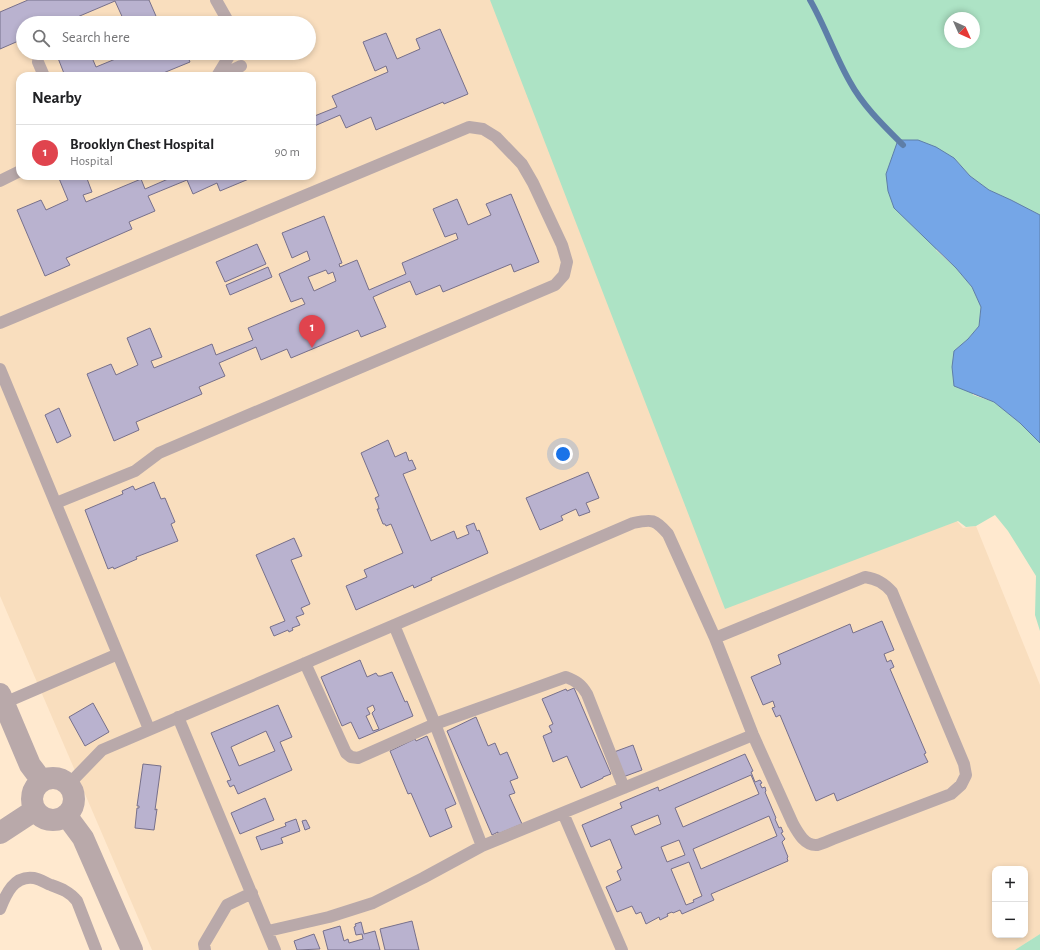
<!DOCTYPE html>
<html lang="en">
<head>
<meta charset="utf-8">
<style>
	body { margin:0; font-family:"Alegreya Sans",sans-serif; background:#f6f6f6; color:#202124 }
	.controls { position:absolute; right:12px; bottom:12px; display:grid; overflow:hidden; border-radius:8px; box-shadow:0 2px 6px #0003 }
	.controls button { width:36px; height:36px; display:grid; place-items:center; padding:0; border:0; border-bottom:1px solid #e0e0e0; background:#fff; color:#202124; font:20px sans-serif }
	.compass { position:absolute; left:944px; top:12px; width:36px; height:36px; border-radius:50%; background:#fff; box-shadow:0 2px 6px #0003; rotate:135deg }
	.you { position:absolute; left:563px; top:454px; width:14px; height:14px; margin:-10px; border:3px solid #fff; border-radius:50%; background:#1a73e8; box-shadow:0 0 0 6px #1a73e833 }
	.badge { display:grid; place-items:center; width:26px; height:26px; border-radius:50%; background:#ea580c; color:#fff; font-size:13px; font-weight:700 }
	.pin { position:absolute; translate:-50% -33px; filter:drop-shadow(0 1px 2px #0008) }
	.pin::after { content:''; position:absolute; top:21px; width:14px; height:12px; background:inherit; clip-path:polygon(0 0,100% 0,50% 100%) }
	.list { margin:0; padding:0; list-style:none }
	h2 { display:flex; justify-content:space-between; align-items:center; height:52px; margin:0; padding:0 16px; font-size:17px }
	h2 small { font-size:13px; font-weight:400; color:#757577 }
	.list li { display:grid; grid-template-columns:26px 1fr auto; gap:12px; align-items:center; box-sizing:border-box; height:56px; padding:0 16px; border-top:1px solid #e0e0e0 }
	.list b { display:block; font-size:15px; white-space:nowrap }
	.list p { margin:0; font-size:13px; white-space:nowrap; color:#757577 }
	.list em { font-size:13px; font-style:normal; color:#757577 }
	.icon { flex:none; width:22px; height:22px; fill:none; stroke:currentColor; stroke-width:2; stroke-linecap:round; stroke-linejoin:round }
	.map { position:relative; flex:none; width:1040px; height:950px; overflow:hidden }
	.search { position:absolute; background:#fff; box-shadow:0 2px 6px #0003; left:16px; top:16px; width:300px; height:44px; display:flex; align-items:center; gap:10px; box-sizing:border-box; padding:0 14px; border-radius:22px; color:#757577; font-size:15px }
	.panel { position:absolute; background:#fff; box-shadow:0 2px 6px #0003; left:16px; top:72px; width:300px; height:108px; border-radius:12px }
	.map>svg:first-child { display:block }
</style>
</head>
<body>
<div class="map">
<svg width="1040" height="950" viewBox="0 0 1040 950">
	<rect width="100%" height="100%" fill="#ffe9cf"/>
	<path fill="#f9debe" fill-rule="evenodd" d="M0,0H490L963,528L976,526L1040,685V934L1015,950H152L0,596ZM23,23H309V53H23ZM20,76H312V176H20ZM995,869H1025V935H995Z"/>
	<path fill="#ade3c5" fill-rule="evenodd" d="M490,0H1040V215L1011,200L989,190L970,176L954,158L936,250L956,268L972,287L981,307L979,326L968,339L954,351L973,395L994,402L1020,423L1040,443V631L1035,615L1036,576L1008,531L995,515L976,526L966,527L958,521L725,609ZM950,18H974V42H950Z
		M1040,934V950H1015Z"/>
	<path fill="#75a6e7" stroke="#5e7ea8" d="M898,140H918L936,147L954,158L970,176L989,190L1011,200L1040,215V443L1020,423L994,402L954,386L952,367L954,351L968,339L979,326L981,307L972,287L956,268L894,208L888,191L886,174Z"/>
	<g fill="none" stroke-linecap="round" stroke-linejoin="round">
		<path stroke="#5e7ea8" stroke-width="6" d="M810,0C825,26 835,56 850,82C863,106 884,126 903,145"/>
	</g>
	<path fill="#b9b2cf" stroke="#77708b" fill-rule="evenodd" d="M28,0H149L159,23H125L115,1L75,18L77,23H23V39L0,49V12Z
		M440,29L468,94L444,104L443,102L376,130L371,117L346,128L340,115L312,127V117L337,107L332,96L388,72L386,66L375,71L363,42L386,33L397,59L420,49L416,39Z
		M56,53H90L96,67L130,53H186L190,62L156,76H65Z
		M58,176H86L92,192L83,195L86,202L141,179L145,189L175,176H256L220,191L217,183L193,194L187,180L148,196L155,211L129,222L132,229L66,258L70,265L45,276L17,210L41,200L46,210L68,200Z
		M511,194L539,262L514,272L511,264L443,292L440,285L416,295L410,281L391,289L373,297L386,327L361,337L358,330L291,358L287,349L261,360L256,347L219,363L225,376L199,387L202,394L136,422L139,430L114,441L87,374L111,364L116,375L138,365L127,338L150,328L162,357L151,361L154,368L212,344L216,355L253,340L248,328L305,304L302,298L291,302L279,274L310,260L307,251L292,258L282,233L324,216L342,263L339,264L340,267L357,260L369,290L406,274L402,263L458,239L456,233L445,237L433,209L457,199L468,225L491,215L486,204ZM326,270L328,274L333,272L336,281L314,291L308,277Z
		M257,244L266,264L225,282L216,262Z
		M268,267L272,277L230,295L226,285Z
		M59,408L71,436L57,443L45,415Z
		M388,440L395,457L406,452L409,461L412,460L416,469L403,474L431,541L454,531L457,539L469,534L466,526L474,523L477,531L479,530L488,553L431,578L432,580L414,588L413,585L356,610L346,586L367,577L364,570L403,553L391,524L386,526L385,524H383L377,509H379L378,505L375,498L379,496L361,453Z
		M588,472L599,498L586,503L590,512L579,516L576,509L561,516L563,520L540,530L526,498Z
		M154,482L161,499L165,498L175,522L171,524L178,541L136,557L137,559L114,569L113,567L108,569L85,510L123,494L122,491L133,486L135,490Z
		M294,538L302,556L291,560L310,604L301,608L304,614L296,617L300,625L292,628L293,630L289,632L288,630L274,636L270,627L285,621L256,555Z
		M882,621L894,650L884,654L887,662L891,660L894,667L890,669L926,753L924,754L928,762L837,801L834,793L816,801L780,715L776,717L772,708L775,707L773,701L763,705L751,677L781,664L778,655L850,624L853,633Z
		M360,660L367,677L376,673L378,676H381L392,672L405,702L407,701L413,716L359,739L351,722L342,726L321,677ZM373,705L375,710L372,713L379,729L373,731L366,716L370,714L367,708Z
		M574,688L611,774L603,777V778L581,788L567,756L553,762L543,736L552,732L549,726L553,724L542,699L566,689L567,691Z
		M93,703L109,732L85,746L69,717Z
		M278,705L292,737L280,742L292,770L238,794L234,785L230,787L227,781L231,780L211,733ZM266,731L275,751L239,766L231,747Z
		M476,717L488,746L495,743L500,755L507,752L518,778L510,781L515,793L509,795L522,824L498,834V832L492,835L447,731Z
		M427,736L456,804L445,809L452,827L430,837L411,793L408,794L390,751L415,739L416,741Z
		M633,745L642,770L623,777L614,752Z
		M745,754L753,771L751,772L755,782L760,780L762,783L760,784L762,788L765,787L766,791L765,792L776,818L775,819L779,828L781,827L783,832L781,833L785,839L782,842L788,857L787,858L788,861L711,894L714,900L682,914L680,910L673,913L672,912L667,914L668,916L660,920L659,917L646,924L641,912L636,914L632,906L617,912L606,887L621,880L617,871L622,868L610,839L591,847L582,825L622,808L620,803L658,787L659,791ZM751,775L759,794L683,827L675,808ZM658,815L661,824L635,835L631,826ZM769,816L777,836L701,869L693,849ZM679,840L685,855L667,862L661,847ZM689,862L702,896L693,900L694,902L686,905L671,869Z
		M143,764L161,766L155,810L157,809L154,830L135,828L137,808H139V806H137Z
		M265,798L274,820L240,834L231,813Z
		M296,819L300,831L281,838L283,843L261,850L256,837L286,826L285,823Z
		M306,820L310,828L305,830L302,821Z
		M412,921L419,950H385L380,929Z
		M361,922L364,934L375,931L380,950H328L323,931L340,926L344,941L348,939L349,943L363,939L362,934L356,935L354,927L356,926L355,924Z
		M314,934L320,949L297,950L294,941Z"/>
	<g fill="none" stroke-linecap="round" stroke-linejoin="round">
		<path stroke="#b9a9aa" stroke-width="12" d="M216,0L229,23
			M38,62L44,76
			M217,76L231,53
			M220,76L241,66
			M0,181L20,171
			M0,323L469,127L483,129L496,137L522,164L533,183L562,245L567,262L564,275L555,285L159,453L135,471L56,503
			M0,369L149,729
			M394,625L435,724L482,846
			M305,663L346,753L351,757L358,758L435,724L566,677C576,681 581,684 587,694L624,788
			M4,703L118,654
			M178,717L275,950
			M68,785L102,750L633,523C652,519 655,519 668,534L715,638L753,735L793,824C798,833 805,846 817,845C822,844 828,841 833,839L951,794L961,785L966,775L964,764L892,592C884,583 877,579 865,577L715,638
			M563,813L622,950
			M0,909C6,894 14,875 34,878C40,879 46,883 51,885C62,889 70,892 77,901L96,950
			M268,931L329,917L373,903L423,878L482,846L753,735
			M205,950L204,944L227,905L252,893"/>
		<path stroke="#b9a9aa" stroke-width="22" d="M0,694L30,765L42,781
			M32 799a21 21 0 1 1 42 0a21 21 0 1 1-42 0Z
			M66,815L83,838L132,950
			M0,833L35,810"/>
	</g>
</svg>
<div class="controls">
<button>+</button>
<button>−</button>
</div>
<svg class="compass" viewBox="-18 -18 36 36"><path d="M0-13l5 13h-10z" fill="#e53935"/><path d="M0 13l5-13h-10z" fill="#757577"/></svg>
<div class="you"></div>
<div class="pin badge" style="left:312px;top:348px;background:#e0444e">1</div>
<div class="search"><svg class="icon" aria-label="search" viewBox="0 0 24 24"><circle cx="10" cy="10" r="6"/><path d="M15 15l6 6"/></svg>Search here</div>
<section class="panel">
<h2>Nearby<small></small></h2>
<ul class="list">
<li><span class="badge" style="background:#e0444e">1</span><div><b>Brooklyn Chest Hospital</b><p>Hospital</p></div><em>90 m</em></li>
</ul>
</section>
</div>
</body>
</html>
